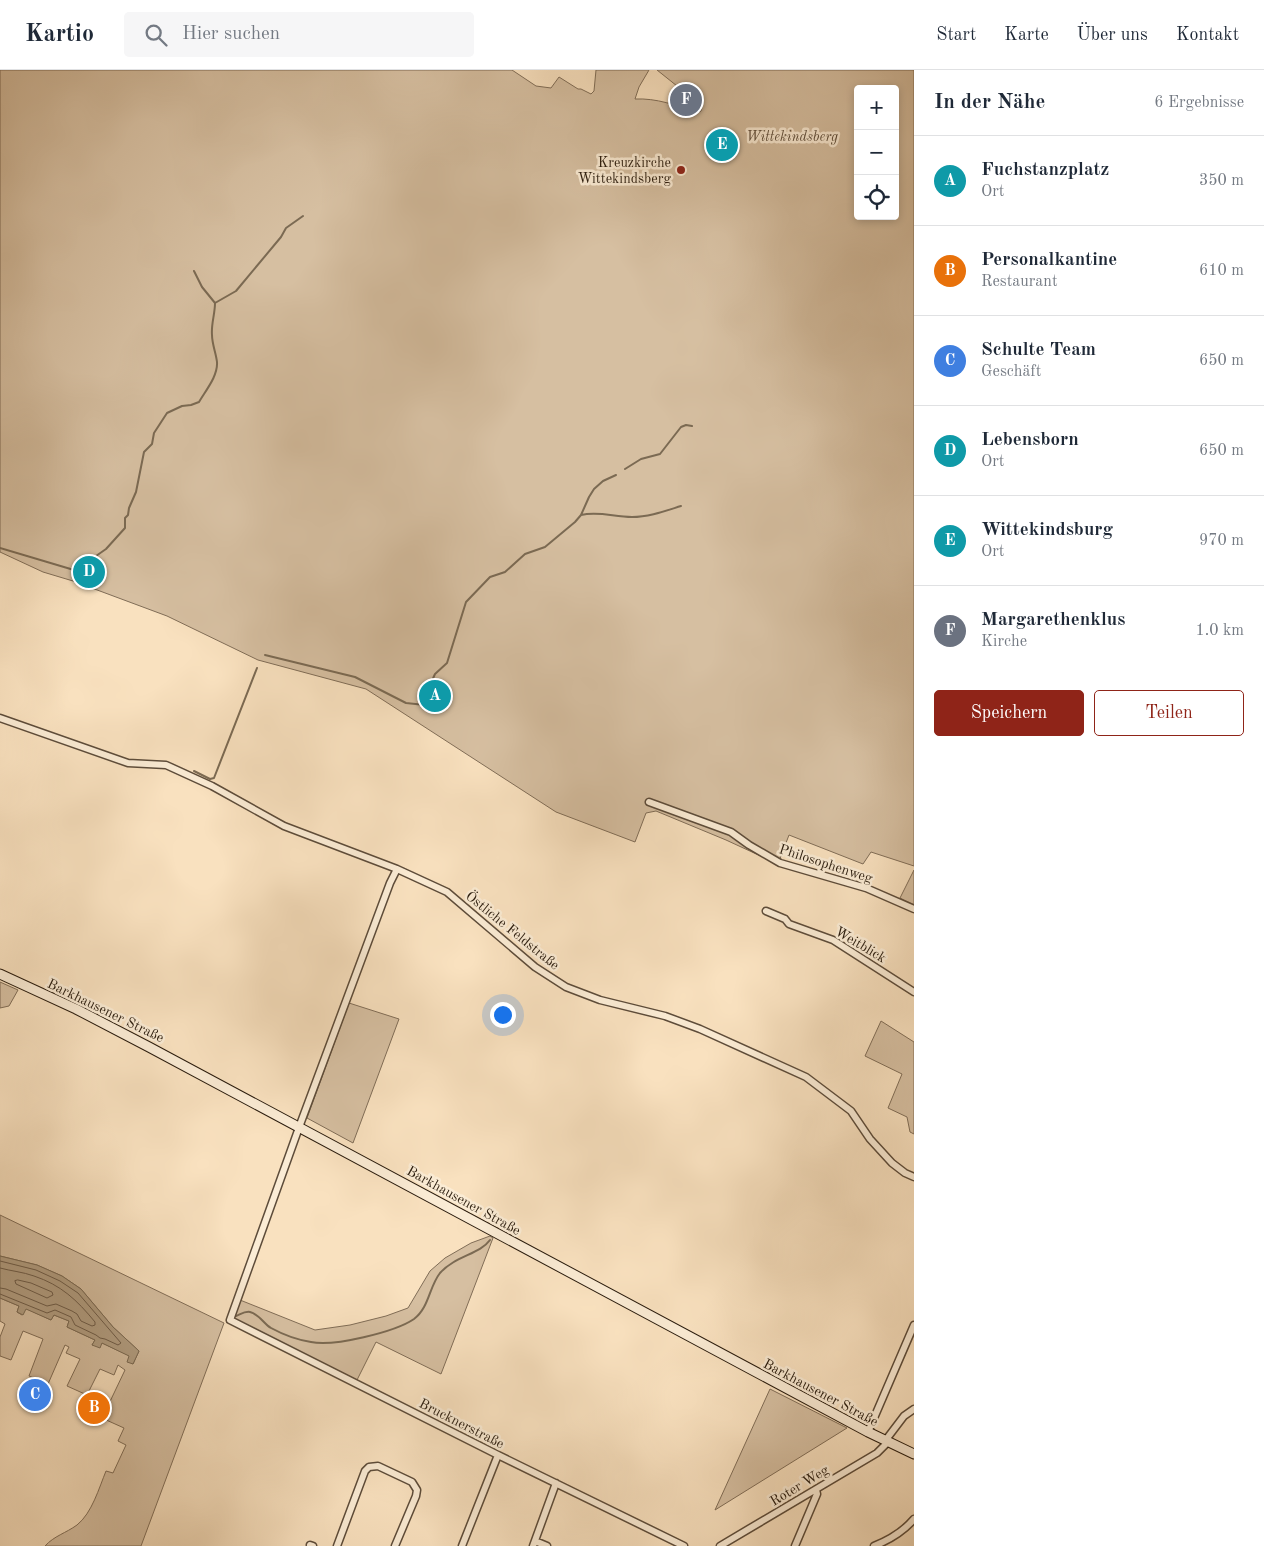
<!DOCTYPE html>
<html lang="de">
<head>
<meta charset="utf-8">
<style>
	body { margin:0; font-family:"Old Standard TT",serif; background:#f6f6f7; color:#1f2937 }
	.controls { position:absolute; right:15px; top:15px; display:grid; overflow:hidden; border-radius:5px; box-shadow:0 2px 8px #0003 }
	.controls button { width:45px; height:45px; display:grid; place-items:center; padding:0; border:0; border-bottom:1px solid #e0e1e3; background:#fff; color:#1f2937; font:25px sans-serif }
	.you { position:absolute; left:502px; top:944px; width:18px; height:18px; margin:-12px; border:4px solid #fff; border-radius:50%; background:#1a73e8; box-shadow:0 0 0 8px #1a73e833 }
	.badge { display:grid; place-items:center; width:32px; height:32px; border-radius:50%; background:#8f2418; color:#fff; font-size:16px; font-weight:700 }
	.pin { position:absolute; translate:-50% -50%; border:2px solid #fff; box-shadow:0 1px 5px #0006 }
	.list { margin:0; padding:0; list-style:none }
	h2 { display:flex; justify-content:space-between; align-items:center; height:65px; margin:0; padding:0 20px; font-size:21px }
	h2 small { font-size:16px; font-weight:400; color:#747a83 }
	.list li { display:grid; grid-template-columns:32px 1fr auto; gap:15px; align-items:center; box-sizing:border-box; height:90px; padding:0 20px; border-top:1px solid #e0e1e3 }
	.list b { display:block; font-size:19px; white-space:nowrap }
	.list p { margin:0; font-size:16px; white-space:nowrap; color:#747a83 }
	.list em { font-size:16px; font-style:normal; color:#747a83 }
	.actions { display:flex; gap:10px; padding:15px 20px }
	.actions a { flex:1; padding:11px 0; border:1px solid #8f2418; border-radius:5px; text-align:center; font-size:18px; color:#8f2418 }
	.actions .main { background:#8f2418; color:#fff }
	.icon { flex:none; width:28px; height:28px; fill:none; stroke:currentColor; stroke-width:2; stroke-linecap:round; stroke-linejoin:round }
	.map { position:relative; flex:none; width:914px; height:1476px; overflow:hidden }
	header { display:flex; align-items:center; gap:30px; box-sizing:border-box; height:70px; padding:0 25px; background:#fff; border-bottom:1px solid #e0e1e3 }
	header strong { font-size:24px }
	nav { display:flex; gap:28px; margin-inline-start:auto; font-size:18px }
	.search { width:350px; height:45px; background:#f6f6f7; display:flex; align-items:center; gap:12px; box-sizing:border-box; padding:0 18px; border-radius:5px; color:#747a83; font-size:19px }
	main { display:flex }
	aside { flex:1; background:#fff }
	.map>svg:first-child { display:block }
</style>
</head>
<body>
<header>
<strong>Kartio</strong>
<div class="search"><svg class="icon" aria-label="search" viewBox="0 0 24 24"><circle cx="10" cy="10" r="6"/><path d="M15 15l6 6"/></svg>Hier suchen</div>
<nav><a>Start</a><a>Karte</a><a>Über uns</a><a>Kontakt</a></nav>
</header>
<main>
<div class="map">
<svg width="914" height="1476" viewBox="0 0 914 1476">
	<rect width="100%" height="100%" fill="#f9e1bf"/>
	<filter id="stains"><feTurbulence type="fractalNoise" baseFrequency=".004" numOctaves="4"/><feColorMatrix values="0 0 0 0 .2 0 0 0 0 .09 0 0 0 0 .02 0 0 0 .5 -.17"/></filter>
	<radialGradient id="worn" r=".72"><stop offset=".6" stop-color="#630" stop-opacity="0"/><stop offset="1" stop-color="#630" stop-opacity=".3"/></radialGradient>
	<path fill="#d6bfa1" stroke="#806d57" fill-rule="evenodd" d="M0,0H512L536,16L551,18L559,7L578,19H581L591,24L594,21L596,0H649L639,17L635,29C656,28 677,35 696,43L701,41L703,33L699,26L682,20L657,0H914V796L871,782L863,794L789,765L778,794L726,770L656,741L646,743L635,772L556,742L366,619L258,590L167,546L73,511L43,502L0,482ZM858,19H895V146H858Z
		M914,800V835L900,828Z
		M0,912L18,920L9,936L0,938Z
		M349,933L399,949L353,1073L307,1048Z
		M881,951L914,972V1064L910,1062L907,1047L888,1038L902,1004L865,986Z
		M0,1145L224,1253L141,1476H45C54,1466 66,1463 77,1455C92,1443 99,1418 106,1401L113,1403L126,1375L118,1371L124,1358L104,1349L107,1343L105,1342L125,1300L118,1295L114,1305L100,1299L87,1325L67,1316L80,1289L66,1283L69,1277L65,1275L48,1314L29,1306L43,1269L23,1261L11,1290L0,1286V1267L5,1254L0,1251V1228L19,1236L17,1242L22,1245L25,1238L51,1250L54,1245L69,1251L67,1257L95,1270L92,1275L102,1273L130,1286L128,1291L133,1294L139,1281L113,1257L81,1219L62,1206L37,1195L0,1186Z
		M490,1166L493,1168L441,1304L376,1272L357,1310L235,1249L234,1245L240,1230L315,1260L350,1255L386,1246L408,1238L430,1201L445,1188L471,1173Z
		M770,1319L847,1358L715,1440Z"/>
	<path fill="#b29e82" stroke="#7b6a53" d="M0,1186L37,1195L62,1206L81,1219L113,1257L139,1281L133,1294L127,1292L129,1286L102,1273L100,1278L92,1275L95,1270L67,1257L69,1251L54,1245L51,1250L26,1239L23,1245L17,1242L19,1236L0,1228Z"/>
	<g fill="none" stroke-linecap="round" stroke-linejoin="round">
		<path stroke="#6e5c48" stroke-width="1" d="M0,1191L36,1200L60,1211L78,1223L121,1273L118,1275L105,1269L100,1268L96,1265L75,1255L71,1247L55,1240L47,1243L0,1224
			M0,1198C11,1201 23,1202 34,1206C61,1215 77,1230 95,1252V1255L92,1256L81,1251L77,1244L72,1241L56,1234L47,1236L6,1219L0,1218
			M18,1210L31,1213L52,1222L53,1225L47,1228L16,1214L15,1211Z"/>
		<path stroke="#7b6a53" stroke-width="2" d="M194,201L202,217L215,233
			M625,399L641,389L660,384L681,357L686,355L692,356
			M581,445C599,441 614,447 632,447C649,447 665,441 681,436
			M0,478L74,500L80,494L89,493
			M96,486L106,479L125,458V448L128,445L129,438L136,422L144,382L152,374L154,363L167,343L182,336L191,335L199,332C206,320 218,306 217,292C216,283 212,274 212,265C211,254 215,244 215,233L236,221L281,167L286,158L303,146
			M265,585L355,607L406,633L425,635L424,620
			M431,613L435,604L447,593L466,532L490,507L505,502L525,484L545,477L575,452L581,445L589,427L594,419L603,411L616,405
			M194,701L210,709L214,708L257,598
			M236,1246C241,1244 245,1241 250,1242C259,1244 264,1254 271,1258C282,1264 298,1270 311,1272C333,1277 395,1262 414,1249C429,1238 429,1217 440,1203C455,1186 480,1184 490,1170"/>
		<g stroke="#5d4c3a" stroke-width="9">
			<path id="street" d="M0,648L128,693L166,695L212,716L284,756L397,799L447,822L535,897L566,917L600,930L665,946L700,959L806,1007L851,1041L870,1069L892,1093L905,1103L914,1107
				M649,732L731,762L749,775L780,793L866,818L914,839
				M397,799L390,813L301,1052L230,1250L498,1385L684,1476
				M766,841L785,849L789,854L833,870L914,922
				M868,1362L914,1255
				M885,1371L904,1346L914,1339
				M535,1471L547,1476
				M310,1475L313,1476
				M337,1476L365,1401L369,1397L378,1396L412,1412L417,1420L416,1426L395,1476
				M462,1476L498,1385
				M533,1476L556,1413
				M720,1476L877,1383L888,1372
				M795,1476L817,1424L816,1420
				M874,1476C889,1470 903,1462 914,1449"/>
		</g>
		<g stroke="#291b0d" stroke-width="11">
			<path id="secondary" d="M0,904L76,939L149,977L868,1362L914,1384"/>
		</g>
		<use href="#street" stroke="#fbecd5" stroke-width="6"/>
		<use href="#secondary" stroke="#fbecd5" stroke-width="9"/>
	</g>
	<circle fill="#8f2418" stroke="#fbecd5" stroke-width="2" cx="681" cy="100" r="5"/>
	<g text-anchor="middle" stroke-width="5" stroke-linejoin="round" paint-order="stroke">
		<g font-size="14" font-style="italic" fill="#5d4c39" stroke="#fbecd5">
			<text x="792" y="71">Wittekindsberg</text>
		</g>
		<g font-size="14" fill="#291b0d" stroke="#fbecd5" text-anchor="end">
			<text x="671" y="97">Kreuzkirche<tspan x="671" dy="16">Wittekindsberg</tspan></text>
		</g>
		<g font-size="14" fill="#291b0d" stroke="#fbecd5">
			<text transform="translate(826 793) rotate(18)" y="5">Philosophenweg</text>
			<text transform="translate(513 860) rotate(39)" y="5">Östliche Feldstraße</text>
			<text transform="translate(861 874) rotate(31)" y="5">Weitblick</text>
			<text transform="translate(106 940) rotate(26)" y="5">Barkhausener Straße</text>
			<text transform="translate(464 1130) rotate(29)" y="5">Barkhausener Straße</text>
			<text transform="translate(821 1322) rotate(28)" y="5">Barkhausener Straße</text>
			<text transform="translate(462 1353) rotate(27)" y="5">Brucknerstraße</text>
			<text transform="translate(799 1415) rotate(-31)" y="5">Roter Weg</text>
		</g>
	</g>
	<rect width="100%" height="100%" filter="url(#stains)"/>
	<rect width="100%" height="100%" fill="url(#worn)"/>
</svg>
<div class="controls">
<button>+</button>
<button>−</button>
<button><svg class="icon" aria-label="locate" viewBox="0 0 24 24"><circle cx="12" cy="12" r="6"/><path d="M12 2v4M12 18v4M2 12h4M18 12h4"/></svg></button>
</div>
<div class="you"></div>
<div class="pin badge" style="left:435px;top:626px;background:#0f9aa8">A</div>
<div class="pin badge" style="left:94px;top:1338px;background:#e8710a">B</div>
<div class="pin badge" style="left:35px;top:1325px;background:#3f7fe0">C</div>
<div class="pin badge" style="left:89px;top:502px;background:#0f9aa8">D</div>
<div class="pin badge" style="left:722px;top:75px;background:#0f9aa8">E</div>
<div class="pin badge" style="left:686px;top:30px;background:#6b7280">F</div>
</div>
<aside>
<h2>In der Nähe<small>6 Ergebnisse</small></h2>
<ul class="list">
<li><span class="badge" style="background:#0f9aa8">A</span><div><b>Fuchstanzplatz</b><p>Ort</p></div><em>350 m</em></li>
<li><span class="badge" style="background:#e8710a">B</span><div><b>Personalkantine</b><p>Restaurant</p></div><em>610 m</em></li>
<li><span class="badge" style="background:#3f7fe0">C</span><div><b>Schulte Team</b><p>Geschäft</p></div><em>650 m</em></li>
<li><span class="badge" style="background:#0f9aa8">D</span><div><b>Lebensborn</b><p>Ort</p></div><em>650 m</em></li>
<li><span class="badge" style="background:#0f9aa8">E</span><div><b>Wittekindsburg</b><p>Ort</p></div><em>970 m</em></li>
<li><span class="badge" style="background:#6b7280">F</span><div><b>Margarethenklus</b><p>Kirche</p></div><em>1.0 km</em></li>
</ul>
<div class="actions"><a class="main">Speichern</a><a>Teilen</a></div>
</aside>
</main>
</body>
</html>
